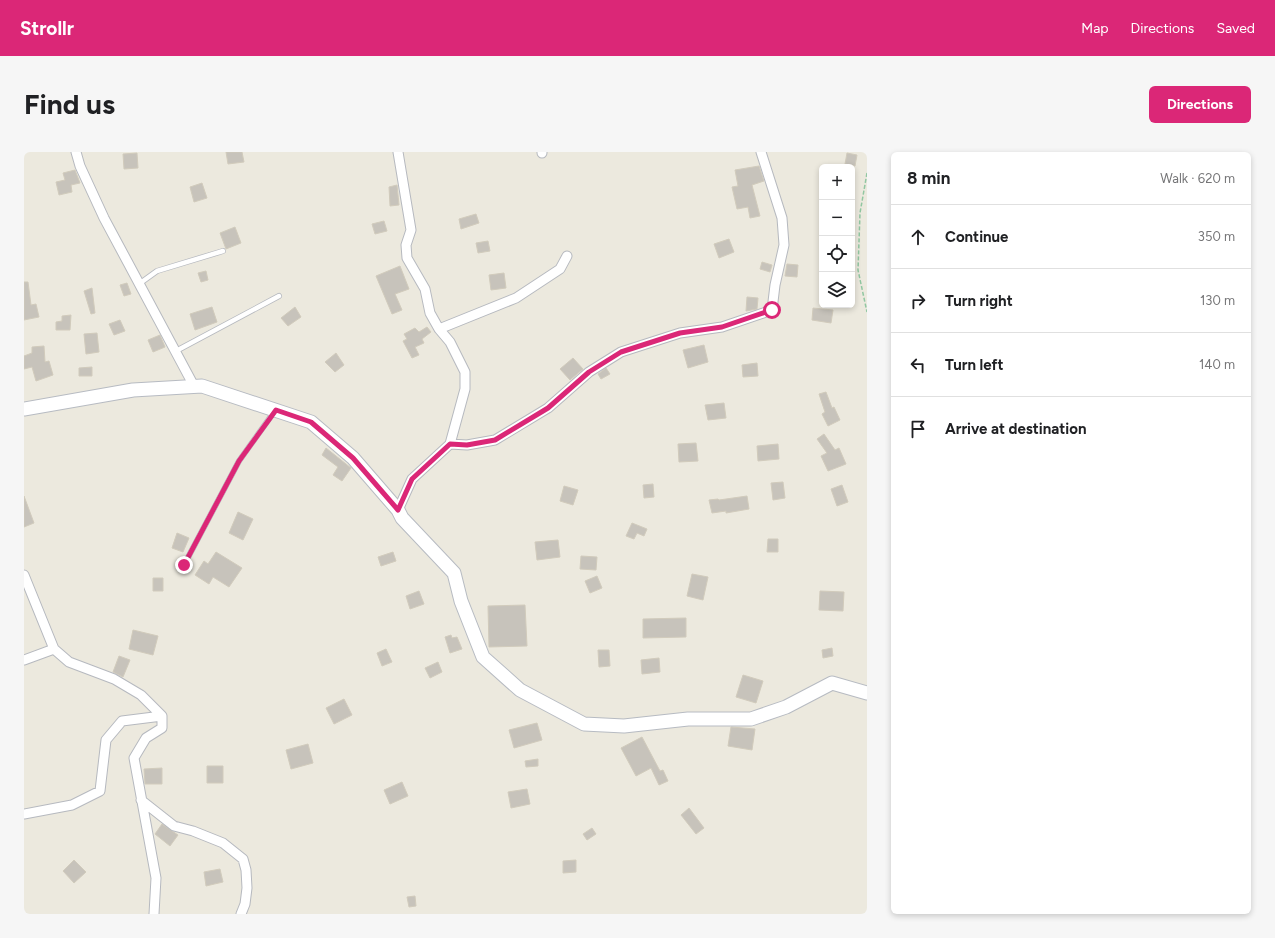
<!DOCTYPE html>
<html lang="en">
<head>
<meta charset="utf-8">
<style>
	body { margin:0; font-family:Figtree,sans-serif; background:#f6f6f6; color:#202124 }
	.controls { position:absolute; right:12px; top:12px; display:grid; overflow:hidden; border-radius:6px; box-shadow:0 2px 6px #0003 }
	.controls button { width:36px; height:36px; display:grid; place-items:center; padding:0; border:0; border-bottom:1px solid #e0e0e0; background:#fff; color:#202124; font:20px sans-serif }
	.stop { position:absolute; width:12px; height:12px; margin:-9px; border:3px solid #db2777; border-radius:50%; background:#fff }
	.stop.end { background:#db2777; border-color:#fff; box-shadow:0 1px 4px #0008 }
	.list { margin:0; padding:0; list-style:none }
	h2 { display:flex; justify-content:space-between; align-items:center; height:52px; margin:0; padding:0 16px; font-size:17px }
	h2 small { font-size:13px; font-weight:400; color:#757577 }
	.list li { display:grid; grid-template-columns:26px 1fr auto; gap:12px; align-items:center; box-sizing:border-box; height:64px; padding:0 16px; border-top:1px solid #e0e0e0 }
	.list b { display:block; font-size:15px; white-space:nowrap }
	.list em { font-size:13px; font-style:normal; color:#757577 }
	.icon { flex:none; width:22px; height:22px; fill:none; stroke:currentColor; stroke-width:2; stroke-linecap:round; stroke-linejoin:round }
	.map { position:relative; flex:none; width:843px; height:762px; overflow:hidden; border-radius:6px }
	header { display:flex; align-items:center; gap:24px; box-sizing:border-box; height:56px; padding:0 20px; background:#db2777; color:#fff }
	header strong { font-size:19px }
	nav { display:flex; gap:22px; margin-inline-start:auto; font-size:14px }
	.intro { display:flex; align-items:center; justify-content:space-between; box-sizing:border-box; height:96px; padding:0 24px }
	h1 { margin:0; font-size:28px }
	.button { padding:10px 18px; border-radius:6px; background:#db2777; color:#fff; font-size:14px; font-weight:700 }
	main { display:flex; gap:24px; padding:0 24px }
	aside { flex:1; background:#fff; border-radius:6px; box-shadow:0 2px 6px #0003 }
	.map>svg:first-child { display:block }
</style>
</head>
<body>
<header>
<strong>Strollr</strong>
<nav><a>Map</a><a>Directions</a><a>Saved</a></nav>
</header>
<div class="intro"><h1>Find us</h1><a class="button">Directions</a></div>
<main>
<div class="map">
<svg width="843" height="762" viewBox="0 0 843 762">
	<rect width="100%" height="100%" fill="#ece9de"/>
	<path fill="#c7c3bb" stroke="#d1cbbc" d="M202,0H218L220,10L204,12Z
		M113,1L114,16L100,17L99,2Z
		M823,1L833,3L831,14L821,12Z
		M735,14L740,29L728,33L736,64L726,66L724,55L713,57L708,35L714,34L711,18Z
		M51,18L56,31L47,33L48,40L35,43L32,30L41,28L39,21Z
		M178,31L183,46L170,50L166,35Z
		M373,33L375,53L366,54L365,35Z
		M452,62L455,71L437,77L435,67Z
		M360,69L363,79L351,82L348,72Z
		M211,75L217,91L202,97L196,81Z
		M705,87L710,100L695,106L690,92Z
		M464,89L466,99L454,101L452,91Z
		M738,110L748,113L746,120L736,117Z
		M763,112L774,113L773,125L761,124Z
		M376,114L385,137L371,142L378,158L368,162L352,124Z
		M182,119L184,128L177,130L174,121Z
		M480,121L482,136L467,138L465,123Z
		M0,130H4L7,153L12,152L15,165L0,168Z
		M103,131L107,142L100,144L96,133Z
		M68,136L71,161L67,162L60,139Z
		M723,145L734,146L733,157L722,159Z
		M188,155L193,170L171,178L166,162Z
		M271,155L277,165L264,174L257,166Z
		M789,156L809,158L807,171L788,168Z
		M47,163L46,178H32V170L38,169V164Z
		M96,168L101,179L90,183L85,172Z
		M403,175L407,180L398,187L400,191L391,195L395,203L388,206L379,189L383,187L380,182L391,176L395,180Z
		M73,181L75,200L62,202L60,182Z
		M136,183L141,195L129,200L124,188Z
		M680,193L684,210L664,216L659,198Z
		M20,194L21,210L25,209L29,223L12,229L8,215L0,217V204L8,201V195Z
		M312,201L320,213L311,220L301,210Z
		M549,206L559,217L546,228L536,217Z
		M733,211L734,224L719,225L718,213Z
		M68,215V224H55V216Z
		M582,216L586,222L577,227L574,222Z
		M802,240L808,256L810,255L816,268L804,274L798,262L801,260L795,242Z
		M700,251L702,266L684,268L681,253Z
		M800,282L811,298L815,296L822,312L804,319L797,304L803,301L793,287Z
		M672,291L674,309L655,310L654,292Z
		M754,292L755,307L734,309L733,294Z
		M302,296L327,316L318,329L309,323L314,315L298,303Z
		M759,330L761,346L749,348L747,331Z
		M629,332L630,345L620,346L619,333Z
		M818,333L824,350L813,354L807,337Z
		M540,334L554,338L549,353L536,349Z
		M0,344L10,371L0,375Z
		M723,344L725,357L702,361V359L688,361L685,348L694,347L695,348Z
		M214,360L229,367L219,388L205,381Z
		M608,371L623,377L620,384L613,381L610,387L602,384Z
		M153,381L165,386L159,400L148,396Z
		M744,387H754V400H743Z
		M534,388L536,405L513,408L511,390Z
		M192,400L218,416L205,435L189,425L185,432L171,423L180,409L184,412Z
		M369,400L372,409L357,414L354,405Z
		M557,404L573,405L572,418L556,417Z
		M668,422L684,425L679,448L663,444Z
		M573,424L578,436L566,441L561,429Z
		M129,426H139V439H129Z
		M395,439L400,452L386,457L382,444Z
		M796,439L820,440L819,459L795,458Z
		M501,453L503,494L465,495L464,454Z
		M662,466V485L619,486V467Z
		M109,478L134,484L129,503L105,497Z
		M427,483L428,486L433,485L438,497L426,501L421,485Z
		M808,496L809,504L799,506L798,498Z
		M362,497L368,510L358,514L353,501Z
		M574,498H585L586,514L575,515Z
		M95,504L106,508L99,525L89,520Z
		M635,506L636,520L618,522L617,508Z
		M414,510L418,520L406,526L401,516Z
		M719,523L739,529L732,551L712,545Z
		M320,547L328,563L310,572L302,556Z
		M513,571L518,588L490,596L485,578Z
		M707,575L731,577L728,598L704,594Z
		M618,585L636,619L639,618L644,629L635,633L627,616L612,624L597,596Z
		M284,592L289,611L267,617L262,598Z
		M514,607V614L502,615L501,609Z
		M183,614H199V631H183Z
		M138,616V632H121L120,617Z
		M378,630L384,644L366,652L360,638Z
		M503,637L506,652L487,656L484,640Z
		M665,656L680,676L672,682L657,663Z
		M138,672L154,683L146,694L131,682Z
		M568,676L572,682L563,688L559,682Z
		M50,708L62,720L50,731L39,719Z
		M552,708V720L539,721V709Z
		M196,717L199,730L182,734L180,720Z
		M391,744L392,754L385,755L383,745Z"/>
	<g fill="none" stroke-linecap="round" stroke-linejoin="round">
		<g stroke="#b6b9bf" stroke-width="6">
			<path id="lane" d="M115,132L133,119L199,99
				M152,199L255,144
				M160,413L215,309L250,260"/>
		</g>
		<g stroke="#b6b9bf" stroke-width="11">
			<path id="street" d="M52,0L56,14L80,66L170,234
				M374,0L387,78L382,93L383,106L401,137L406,161L415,177L426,190L441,220V237L426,292L388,327L374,358
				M518,0V1
				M415,177L492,146L536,117L543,104
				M426,292L443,293L471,288L524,256L565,220L597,200L656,181L698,175L748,158L751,133L760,93L758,66L737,0
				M0,423L30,497L45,510L90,527L117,543L138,564V576L122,586L110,606L132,726L130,762
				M0,508L30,497
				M117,648L150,674L169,679L199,691L219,707L222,718L223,736L221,752L217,762
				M0,662L48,653L76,639L82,588L98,569L138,564"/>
		</g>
		<g stroke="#b7bbc2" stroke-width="15">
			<path id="secondary" d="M0,257L109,238L178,234L287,270L329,306L374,358L378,366L430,421L437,449L459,505L496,538L560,572L600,574L664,567H727L762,555L808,531L843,541"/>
		</g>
		<path stroke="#91c7a2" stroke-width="1.5" stroke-dasharray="4 2" stroke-linecap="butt" d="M843,21L836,61L834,118L843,160"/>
		<use href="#lane" stroke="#fff" stroke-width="4.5"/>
		<use href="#street" stroke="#fff" stroke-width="9"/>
		<use href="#secondary" stroke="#fff" stroke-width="13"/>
	</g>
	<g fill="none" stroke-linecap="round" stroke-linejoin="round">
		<path stroke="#db2777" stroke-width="5" d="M160,413L215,309L252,258L287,270L329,306L374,358L388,327L426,292L443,293L471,288L524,256L565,220L597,200L656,181L698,175L748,158"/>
	</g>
</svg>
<div class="controls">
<button>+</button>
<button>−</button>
<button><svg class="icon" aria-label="locate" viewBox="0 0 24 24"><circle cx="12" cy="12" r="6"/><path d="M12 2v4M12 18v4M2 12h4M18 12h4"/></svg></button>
<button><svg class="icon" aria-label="layers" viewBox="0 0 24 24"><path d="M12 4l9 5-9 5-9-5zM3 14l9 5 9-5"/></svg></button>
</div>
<div class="stop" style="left:748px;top:158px"></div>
<div class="stop end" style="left:160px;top:413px"></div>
</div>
<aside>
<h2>8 min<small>Walk · 620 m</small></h2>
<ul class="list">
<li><svg class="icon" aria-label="ahead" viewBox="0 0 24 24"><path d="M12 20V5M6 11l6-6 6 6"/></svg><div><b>Continue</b></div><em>350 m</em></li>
<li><svg class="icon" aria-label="right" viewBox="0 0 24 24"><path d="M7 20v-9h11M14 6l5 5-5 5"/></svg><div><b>Turn right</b></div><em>130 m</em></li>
<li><svg class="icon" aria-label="left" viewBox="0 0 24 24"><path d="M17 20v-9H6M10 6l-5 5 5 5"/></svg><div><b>Turn left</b></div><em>140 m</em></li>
<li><svg class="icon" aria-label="arrive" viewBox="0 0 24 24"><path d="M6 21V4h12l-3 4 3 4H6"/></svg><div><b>Arrive at destination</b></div></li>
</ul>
</aside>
</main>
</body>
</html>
